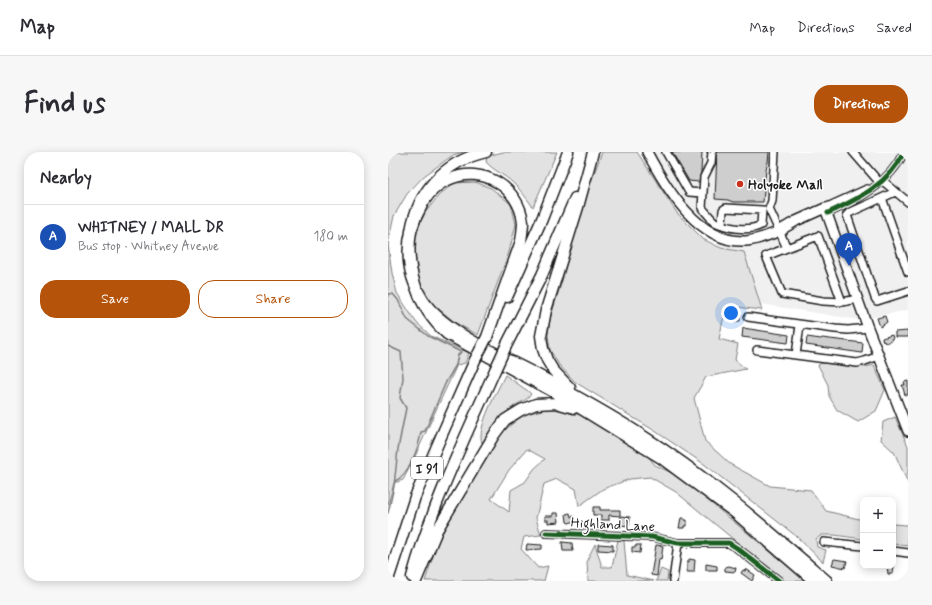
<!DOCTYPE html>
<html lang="en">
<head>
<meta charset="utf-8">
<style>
	body { margin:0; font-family:Mynerve,sans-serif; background:#f7f7f7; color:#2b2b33 }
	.controls { position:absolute; right:12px; bottom:12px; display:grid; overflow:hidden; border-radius:8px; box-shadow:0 2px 10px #0003 }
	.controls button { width:36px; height:36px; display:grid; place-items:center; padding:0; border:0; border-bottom:1px solid #e1e1e2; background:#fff; color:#2b2b33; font:20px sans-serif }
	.you { position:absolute; left:343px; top:161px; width:14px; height:14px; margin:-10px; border:3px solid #fff; border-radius:50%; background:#1a73e8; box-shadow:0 0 0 6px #1a73e833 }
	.badge { display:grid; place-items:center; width:26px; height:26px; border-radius:50%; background:#b45309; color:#fff; font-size:13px; font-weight:700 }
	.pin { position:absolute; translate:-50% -33px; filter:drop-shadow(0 1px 2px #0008) }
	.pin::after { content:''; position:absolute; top:21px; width:14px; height:12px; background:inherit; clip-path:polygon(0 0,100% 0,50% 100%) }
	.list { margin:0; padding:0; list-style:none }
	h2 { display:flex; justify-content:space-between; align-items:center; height:52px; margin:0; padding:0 16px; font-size:17px }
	h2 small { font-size:13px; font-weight:400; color:#7c7c81 }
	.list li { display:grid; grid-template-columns:26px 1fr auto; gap:12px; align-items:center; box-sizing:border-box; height:64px; padding:0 16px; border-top:1px solid #e1e1e2 }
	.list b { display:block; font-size:15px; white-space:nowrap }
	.list p { margin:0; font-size:13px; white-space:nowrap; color:#7c7c81 }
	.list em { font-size:13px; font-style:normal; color:#7c7c81 }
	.actions { display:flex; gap:8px; padding:12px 16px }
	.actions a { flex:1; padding:9px 0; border:1px solid #b45309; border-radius:16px; text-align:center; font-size:14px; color:#b45309 }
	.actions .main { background:#b45309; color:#fff }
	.map { position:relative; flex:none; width:520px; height:429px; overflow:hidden; border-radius:16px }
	header { display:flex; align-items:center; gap:24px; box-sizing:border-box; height:56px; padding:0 20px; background:#fff; border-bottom:1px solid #e1e1e2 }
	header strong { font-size:19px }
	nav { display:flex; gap:22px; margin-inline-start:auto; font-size:14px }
	.intro { display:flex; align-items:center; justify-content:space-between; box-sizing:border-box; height:96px; padding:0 24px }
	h1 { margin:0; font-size:28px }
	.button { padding:10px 18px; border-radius:16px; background:#b45309; color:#fff; font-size:14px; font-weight:700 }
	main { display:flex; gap:24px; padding:0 24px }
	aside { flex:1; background:#fff; border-radius:16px; box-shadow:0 2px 10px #0003 }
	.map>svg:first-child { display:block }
</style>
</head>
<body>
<header>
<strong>Map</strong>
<nav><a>Map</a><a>Directions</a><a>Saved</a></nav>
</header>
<div class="intro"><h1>Find us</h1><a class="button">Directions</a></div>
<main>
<aside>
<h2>Nearby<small></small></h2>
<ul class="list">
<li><span class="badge" style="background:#1a4fb4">A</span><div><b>WHITNEY / MALL DR</b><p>Bus stop · Whitney Avenue</p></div><em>180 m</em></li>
</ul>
<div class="actions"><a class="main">Save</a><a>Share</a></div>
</aside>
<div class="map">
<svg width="520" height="429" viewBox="0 0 520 429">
	<rect width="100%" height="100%" fill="#fff"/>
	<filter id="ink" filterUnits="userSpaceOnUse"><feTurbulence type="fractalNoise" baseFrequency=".025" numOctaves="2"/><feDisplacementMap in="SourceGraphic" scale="8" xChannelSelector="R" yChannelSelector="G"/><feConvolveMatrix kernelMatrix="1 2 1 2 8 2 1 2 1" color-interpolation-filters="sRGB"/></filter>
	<g filter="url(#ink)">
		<path fill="#f0f0f0" d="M263,0H520V158L471,168L373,152L356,100L333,96L315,72L308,64Z"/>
		<path fill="#e2e2e2" stroke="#7f7f7f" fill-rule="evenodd" d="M0,0H75L65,3L36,24L19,42L6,64L0,92L4,121L9,141L28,170L43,184L81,201L77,211L69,213L48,258L25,309L15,328L6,331L0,353Z
			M115,0H169L145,55C139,47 133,38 125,31C117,23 106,19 98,10L99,4Z
			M214,0H249L289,61L315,87L333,96L356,100L374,158L348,155L336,164L331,187L350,192L347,208L358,217L318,225L306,246L317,289L342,312L382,334L423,338L438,359L475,368V387L446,383H434L428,387L429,395L438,398L435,410L408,384L316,312L267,279L187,230L171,213L162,198L160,183L162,167L174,129L191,63Z
			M87,30L103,36L123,52L128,72L121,100L90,183L68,171L47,154L32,133L27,103L28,80L37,61L51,43L66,31Z
			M434,211L477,215L486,213L497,238L488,259L470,270L449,258L441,244L440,233L430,213Z
			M117,223L140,239L143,242C139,249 131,250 125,255C112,265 103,278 94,291C88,276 110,238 117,223Z
			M172,256L195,264L260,304L267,313L290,324L418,429H396L288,340L262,325L242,327L215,337L191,354L188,337L169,327L156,332L148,366L153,383L136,385L133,397L150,416L160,414L156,429H37L49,392L65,361L113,281L135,263L158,257ZM139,297L157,307L146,317L137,330L123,338L121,360L103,347L121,318Z
			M507,265L520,294V331L506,300L493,288L495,270Z
			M520,371V394L505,392V372L519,373Z
			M230,388L236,389L239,423L266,429H200L199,408L207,392L214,415H224Z
			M273,417L280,420L279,429H268Z"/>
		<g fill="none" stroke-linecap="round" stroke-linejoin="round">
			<path stroke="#7a7a7a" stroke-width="1.5" d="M0,142H5L10,148L19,167L40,184L73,200L70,203L68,213L58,230L37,279L33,280C31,294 21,324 7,329
				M0,194L13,200L15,226L12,246L18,256L10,297L6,334L0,361"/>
		</g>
		<path fill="#cecece" stroke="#1c1c1c" d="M284,0H314L313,20L311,30L301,29Z
			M329,0H381L380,10L378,17L375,50H345L340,48L327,47Z
			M344,161L352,162V169H344Z
			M497,164L499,170L492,175L489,166Z
			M355,176L401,183L400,191L354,185Z
			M520,179V185H507V180Z
			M504,183L505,186L503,187L504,189L497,191L496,189L495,190L494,186Z
			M419,185L433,187L434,186L475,191L474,201L418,193Z
			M520,229V243H517L514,233H517L516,230Z
			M205,355H212V358H232V364L221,363V368H213V363H205Z
			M165,361H170L171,370L160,371V368H157V364H165Z
			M182,361L183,365L186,364L187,369L181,371L179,370L178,362Z
			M233,364L242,365L241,374L232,373Z
			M293,366H296V368H299V374H296V376H291Z
			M174,390L184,391L185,399H175Z
			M139,392L154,393V397L138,398Z
			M210,392L225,393V399L210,398Z
			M248,393H253L252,401L244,400V395H248Z
			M268,393L275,394L273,408L271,407L269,424L263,423Z
			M301,407L307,408L306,420H299V410H301Z
			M446,407L459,409L457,416L444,413Z
			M318,412L329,414V418H318Z
			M341,414L348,416L347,420L337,419V415Z
			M499,414H506L505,422H500Z
			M358,417L367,423L364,429L353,421L355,418L357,419Z"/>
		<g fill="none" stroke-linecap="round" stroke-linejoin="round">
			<g stroke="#1c1c1c" stroke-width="10">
				<path id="minor" d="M278,0L301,40L315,41
					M324,0L323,11L316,25L314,56C318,60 322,66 327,70C338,76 361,80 373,73L374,58L338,56L335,58L334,72
					M387,0L384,49L381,57L399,96
					M465,0L492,31
					M495,29L520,50
					M507,40L461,61L459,63L487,146L489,149L520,139
					M494,46L520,120
					M437,56L479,37
					M440,61C470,47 501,32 516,0
					M454,150L435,149L394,142L378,104L430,84L454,150L470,147
					M360,165L447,177L460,178L480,176
					M369,198L469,211L477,209L491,204
					M408,203L412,173
					M158,381L264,385L290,391H341L349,396L391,429
					M436,390L475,394
					M505,399L520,401
					M285,429L290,391"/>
			</g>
			<g stroke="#1c1c1c" stroke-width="12">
				<path id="major" d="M259,0C278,36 311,92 358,89C371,88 383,82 395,78
					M391,79L408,69L437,56L480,176L520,279"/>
			</g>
			<g stroke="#1c1c1c" stroke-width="13">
				<path id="highway" d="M98,0C9,20 0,130 59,182L164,239L273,306L346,360L426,429
					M119,145L154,67L180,0
					M99,185L133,89C134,82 135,76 135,70C131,35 94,13 62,27C49,32 39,43 33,55C16,85 16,119 35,148C56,180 114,204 148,222C183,241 218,260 252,282C320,325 379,377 439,429
					M118,194L154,123L187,46
					M182,236L165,218L159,208L155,197L153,184L158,158L190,55L205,0
					M24,425C44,353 77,286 107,218
					M0,428L27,345L52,287L87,208
					M28,429L49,378L106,283L117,268L133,258L148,252L168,251L186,256"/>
			</g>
			<use href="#minor" stroke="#fff" stroke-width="7"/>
			<use href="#major" stroke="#fff" stroke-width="9"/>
			<use href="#highway" stroke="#fff" stroke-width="10"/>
			<g stroke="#1c1c1c" stroke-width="13" stroke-linecap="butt">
				<path id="highway-bridge" d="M87,208L99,185
					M107,218L118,194"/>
			</g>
			<path stroke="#1c1c1c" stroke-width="1" stroke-dasharray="1 3" stroke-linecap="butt" d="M314,0L327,1"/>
			<use href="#highway-bridge" stroke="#fff" stroke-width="10"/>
			<g stroke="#fff" stroke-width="8">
				<path id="cycleway" d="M440,61C470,47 501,32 516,0
					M158,381L264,385L290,391H341L349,396L391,429"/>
			</g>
			<use href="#cycleway" stroke="#1b5e20" stroke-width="5"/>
		</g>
	</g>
	<circle fill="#c8321e" stroke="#fff" stroke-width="1.5" cx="352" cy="32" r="4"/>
	<g text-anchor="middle" stroke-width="3" stroke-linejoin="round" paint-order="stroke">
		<rect fill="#fff" stroke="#606060" stroke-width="1" x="23" y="305" width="32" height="22" rx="3"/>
		<g font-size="13" font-weight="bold" fill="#1c1c1c">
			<text x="39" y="321">I 91</text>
		</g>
		<g font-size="14" font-weight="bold" fill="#1c1c1c" stroke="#fff" text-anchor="start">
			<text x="360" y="37">Holyoke Mall</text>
		</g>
		<g font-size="14" fill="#1c1c1c" stroke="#fff">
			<text transform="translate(225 372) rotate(3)" y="5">Highland Lane</text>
		</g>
	</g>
</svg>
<div class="controls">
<button>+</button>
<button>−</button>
</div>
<div class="you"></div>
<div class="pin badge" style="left:461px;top:114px;background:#1a4fb4">A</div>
</div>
</main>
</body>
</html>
